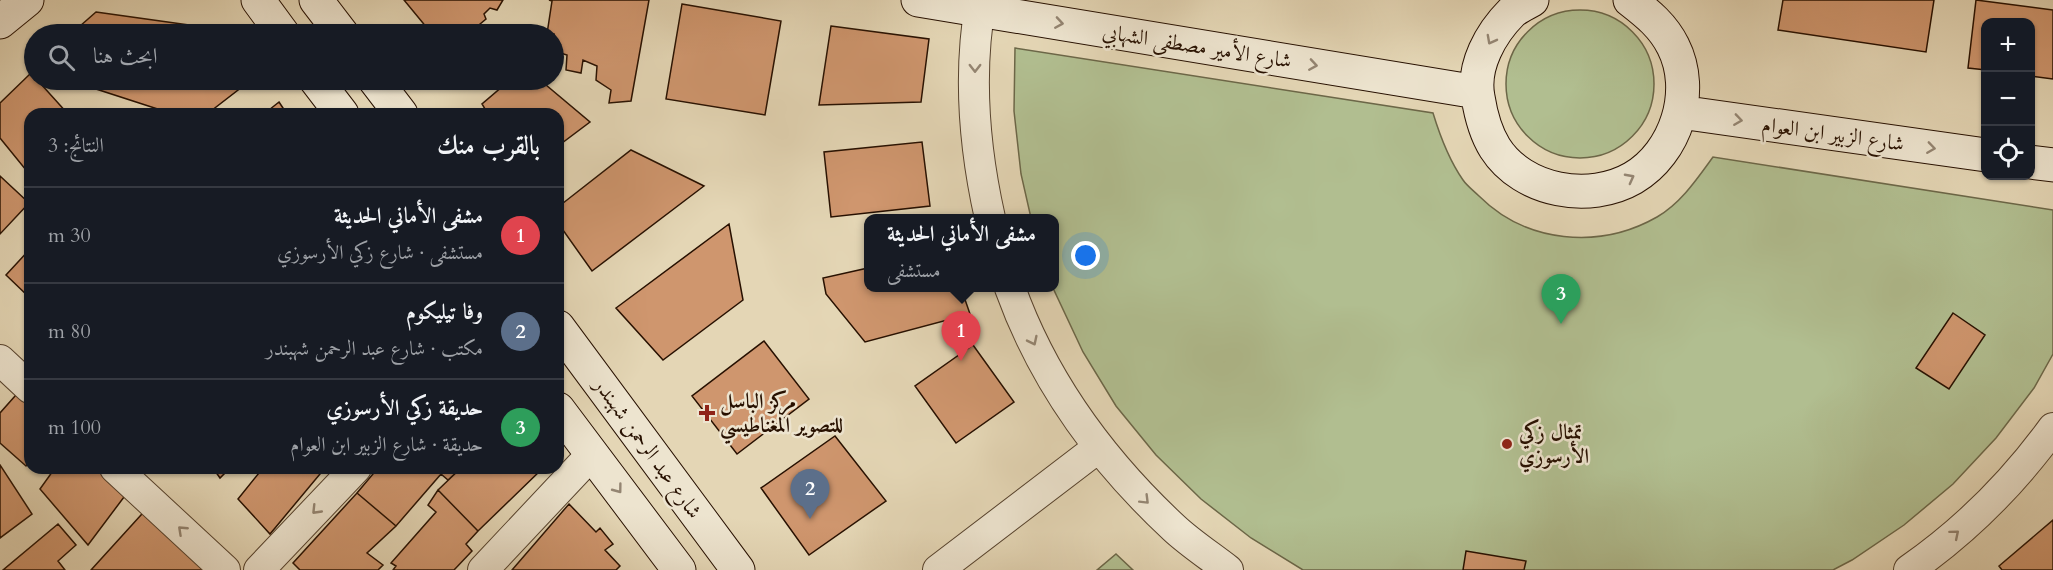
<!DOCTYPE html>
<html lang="ar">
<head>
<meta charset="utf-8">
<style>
	body { margin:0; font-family:Cardo,Amiri,serif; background:#20242c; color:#f1f3f6; direction:rtl }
	.controls { position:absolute; right:18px; top:18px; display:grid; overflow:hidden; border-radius:12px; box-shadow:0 2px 4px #0004 }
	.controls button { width:54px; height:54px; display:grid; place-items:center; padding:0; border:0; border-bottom:2px solid #363941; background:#171b24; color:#f1f3f6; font:30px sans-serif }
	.you { position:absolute; left:1086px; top:256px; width:21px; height:21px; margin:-15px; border:4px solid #fff; border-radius:50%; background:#1a73e8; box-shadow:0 0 0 9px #1a73e833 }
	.badge { display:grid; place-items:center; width:39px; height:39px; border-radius:50%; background:#c59692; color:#fff; font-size:20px; font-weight:700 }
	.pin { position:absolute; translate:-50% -50px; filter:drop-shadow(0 2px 3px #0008) }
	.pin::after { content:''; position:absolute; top:32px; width:21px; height:18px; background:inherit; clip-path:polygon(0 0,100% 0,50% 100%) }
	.popup { position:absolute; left:864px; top:214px; width:195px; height:78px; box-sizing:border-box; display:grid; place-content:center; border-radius:12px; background:#171b24; filter:drop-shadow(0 2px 4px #0005); font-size:20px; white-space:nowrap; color:#9ea1a6 }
	.popup b { font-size:22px; color:#f1f3f6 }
	.popup::after { content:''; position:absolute; left:50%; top:100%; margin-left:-12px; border:12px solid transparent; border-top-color:#171b24 }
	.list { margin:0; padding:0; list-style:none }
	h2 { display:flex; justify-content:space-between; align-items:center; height:78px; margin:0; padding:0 24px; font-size:26px }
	h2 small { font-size:20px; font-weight:400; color:#9ea1a6 }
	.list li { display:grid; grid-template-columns:39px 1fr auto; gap:18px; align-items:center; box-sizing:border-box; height:96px; padding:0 24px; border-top:2px solid #363941 }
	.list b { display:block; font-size:22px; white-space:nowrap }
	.list p { margin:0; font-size:20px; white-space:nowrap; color:#9ea1a6 }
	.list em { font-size:20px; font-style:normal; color:#9ea1a6 }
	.icon { flex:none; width:33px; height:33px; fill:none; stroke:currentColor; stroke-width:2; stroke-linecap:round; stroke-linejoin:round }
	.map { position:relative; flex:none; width:2053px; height:570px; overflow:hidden; direction:ltr }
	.search { position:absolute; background:#171b24; box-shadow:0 2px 4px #0004; left:24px; top:24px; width:540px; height:66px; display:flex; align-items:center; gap:15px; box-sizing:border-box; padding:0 21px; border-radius:33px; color:#9ea1a6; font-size:22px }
	.panel { position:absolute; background:#171b24; box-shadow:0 2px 4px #0004; left:24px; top:108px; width:540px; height:366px; border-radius:18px; direction:rtl }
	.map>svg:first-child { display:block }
</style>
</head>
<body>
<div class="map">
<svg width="2053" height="570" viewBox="0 0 2053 570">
	<rect width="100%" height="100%" fill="#e4d6b5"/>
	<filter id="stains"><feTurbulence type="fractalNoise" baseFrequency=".00333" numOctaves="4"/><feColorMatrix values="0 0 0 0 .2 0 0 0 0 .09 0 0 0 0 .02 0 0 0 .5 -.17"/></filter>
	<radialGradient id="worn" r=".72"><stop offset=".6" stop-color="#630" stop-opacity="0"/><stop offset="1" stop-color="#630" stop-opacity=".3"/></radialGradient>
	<path fill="#b1be90" stroke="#6c6748" stroke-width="1.5" d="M1506 84a74 74 0 1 1 148 0a74 74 0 1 1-148 0Z
		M1015,48L1433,113C1440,136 1449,160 1463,180C1467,186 1474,191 1479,196C1526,243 1599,250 1657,217C1681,203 1697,179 1713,157L2053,210V354L2034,388L1996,438L1953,484L1904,525L1852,560L1833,570H1303L1251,538L1201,499L1156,455L1116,406L1083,352L1053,288L1054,218H1031L1021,174L1014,111Z
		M1116,554L1133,570H1097Z"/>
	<path fill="#cf966e" stroke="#271000" stroke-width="1.5" d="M404,0H503L497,10L490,8L484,14L486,19L468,34H432Z
		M549,0H649L631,101L609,103L611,90L596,80L597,66L583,60L581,73L566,70L567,55L554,51V34H547L552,1Z
		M1783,0H1934L1926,52L1778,30Z
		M1976,0L2053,10V79L2030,76V22H1986V70L1968,68Z
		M682,4L781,21L765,115L666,99Z
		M96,12L239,32L241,34H71Z
		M831,26L929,39L921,102L819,105Z
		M31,73L68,114H30V175L0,138V103Z
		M85,80H251L207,114H173L93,88Z
		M510,80H540L590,122L558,146V114H488L482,104Z
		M279,102L287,114H264Z
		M922,142L930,206L831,217L824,152Z
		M631,150L704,186L592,271L558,223V207Z
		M0,176L29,203L0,234Z
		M729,224L743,300L663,360L616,308Z
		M30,249V298L6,275Z
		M868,268V288H961L970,314L865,342L826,294L823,278Z
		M1953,313L1985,335L1949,389L1916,368Z
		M764,341L809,399L737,454L692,396Z
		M973,345L1014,402L956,443L915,386Z
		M23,387L30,393V461L26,466L0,443V413Z
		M835,436L886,501L809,555L761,488Z
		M0,465L32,514L0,538Z
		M55,468H108L130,489L88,545L40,489Z
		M213,468H230L220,478Z
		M263,468H325L270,534L238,499Z
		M378,468H434L441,474L396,526L357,493Z
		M434,468H461L448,480Z
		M461,468H543L478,531L438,490Z
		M438,490L478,531L466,544L472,551L454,570H393L396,566L391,563L436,512L428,505Z
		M357,493L396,526L367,553L383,565L378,570H300L293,563Z
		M151,504L216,570H91Z
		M569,504L596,532L600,528L613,544L605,550L620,566L616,570H512Z
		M2053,520V570H2002L1999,566Z
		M58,524L76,545L58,561L65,570H3Z
		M1466,551L1526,561L1524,570H1463Z"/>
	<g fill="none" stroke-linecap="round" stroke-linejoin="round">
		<g stroke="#56422d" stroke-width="32">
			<path id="minor" d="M981,0C968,72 974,147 990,218
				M1010,288C1043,380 1102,461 1174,528C1190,543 1210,556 1228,570
				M0,360L30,388
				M115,468L225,570
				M259,570L356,468
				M483,570L592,454
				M938,570L1099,447
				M1909,570C1965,531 2013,483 2053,428"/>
		</g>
		<g stroke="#271000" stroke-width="35">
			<path id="secondary" d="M258,0L283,34
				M316,0L342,34
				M918,0L1477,92
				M1532,0C1525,4 1518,7 1512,12C1491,33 1472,66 1478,97C1481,116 1485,132 1495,148C1523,192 1590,203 1633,178C1676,153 1696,91 1673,46C1663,26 1648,14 1630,0
				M0,22L27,0
				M316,80L342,114
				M375,80L401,114
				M1680,112L1986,155
				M2030,162L2053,165
				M558,327L738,570
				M558,409L679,570"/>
		</g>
		<use href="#minor" stroke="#ede4cf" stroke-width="30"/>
		<use href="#secondary" stroke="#ede4cf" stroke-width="33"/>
	</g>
	<defs><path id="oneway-chevron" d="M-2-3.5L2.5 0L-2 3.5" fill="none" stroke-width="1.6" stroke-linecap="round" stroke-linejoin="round" transform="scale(1.5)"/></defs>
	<g stroke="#948572">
		<use href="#oneway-chevron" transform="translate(1059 23) rotate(9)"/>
		<use href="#oneway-chevron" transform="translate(1491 40) rotate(118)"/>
		<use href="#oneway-chevron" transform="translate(1313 65) rotate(9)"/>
		<use href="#oneway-chevron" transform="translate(975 68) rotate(90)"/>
		<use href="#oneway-chevron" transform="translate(1738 120) rotate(8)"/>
		<use href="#oneway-chevron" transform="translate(1931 148) rotate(8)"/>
		<use href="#oneway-chevron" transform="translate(1630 178) rotate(-28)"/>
		<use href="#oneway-chevron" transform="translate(1033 341) rotate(64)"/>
		<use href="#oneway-chevron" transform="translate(618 489) rotate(53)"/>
		<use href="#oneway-chevron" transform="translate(1145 500) rotate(45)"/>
		<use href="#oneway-chevron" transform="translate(316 510) rotate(134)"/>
		<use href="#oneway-chevron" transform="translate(182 530) rotate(-137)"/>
		<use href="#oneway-chevron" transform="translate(1955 534) rotate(-40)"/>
	</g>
	<g fill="#8f2418" stroke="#ede4cf" stroke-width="2">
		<path d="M704 404h6v6h6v6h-6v6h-6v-6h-6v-6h6z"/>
		<circle cx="1507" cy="444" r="6"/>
	</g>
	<g text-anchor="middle" stroke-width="5" stroke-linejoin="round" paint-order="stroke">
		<g font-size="21" fill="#271000" stroke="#ede4cf">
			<text transform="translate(1197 46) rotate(9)" y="7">شارع الأمير مصطفى الشهابي</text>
			<text transform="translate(1833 134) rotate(8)" y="7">شارع الزبير ابن العوام</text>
			<text transform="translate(648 448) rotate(54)" y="7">شارع عبد الرحمن شهبندر</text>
		</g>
		<g font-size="21" font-weight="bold" fill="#271000" stroke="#ede4cf" text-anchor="start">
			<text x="720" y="408">مركز الباسل<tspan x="720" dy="24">للتصوير المغناطيسي</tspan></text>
			<text x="1519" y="439">تمثال زكي<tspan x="1519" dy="24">الأرسوزي</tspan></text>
		</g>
	</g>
	<rect width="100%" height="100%" filter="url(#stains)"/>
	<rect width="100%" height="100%" fill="url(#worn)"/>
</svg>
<div class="controls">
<button>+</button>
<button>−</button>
<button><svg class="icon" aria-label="locate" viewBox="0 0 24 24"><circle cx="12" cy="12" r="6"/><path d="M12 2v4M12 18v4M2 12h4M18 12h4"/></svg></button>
</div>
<div class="you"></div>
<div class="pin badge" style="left:961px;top:361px;background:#e0444e">1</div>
<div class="popup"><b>مشفى الأماني الحديثة</b>مستشفى</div>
<div class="pin badge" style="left:810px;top:519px;background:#5c6f8a">2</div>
<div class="pin badge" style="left:1561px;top:324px;background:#2e9e5b">3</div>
<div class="search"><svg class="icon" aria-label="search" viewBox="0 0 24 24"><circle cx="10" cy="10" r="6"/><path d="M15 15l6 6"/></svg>ابحث هنا</div>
<section class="panel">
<h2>بالقرب منك<small>النتائج: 3</small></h2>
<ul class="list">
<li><span class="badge" style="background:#e0444e">1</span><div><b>مشفى الأماني الحديثة</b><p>مستشفى · شارع زكي الأرسوزي</p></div><em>30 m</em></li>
<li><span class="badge" style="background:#5c6f8a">2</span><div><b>وفا تيليكوم</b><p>مكتب · شارع عبد الرحمن شهبندر</p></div><em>80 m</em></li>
<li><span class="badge" style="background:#2e9e5b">3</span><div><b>حديقة زكي الأرسوزي</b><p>حديقة · شارع الزبير ابن العوام</p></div><em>100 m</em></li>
</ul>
</section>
</div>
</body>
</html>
